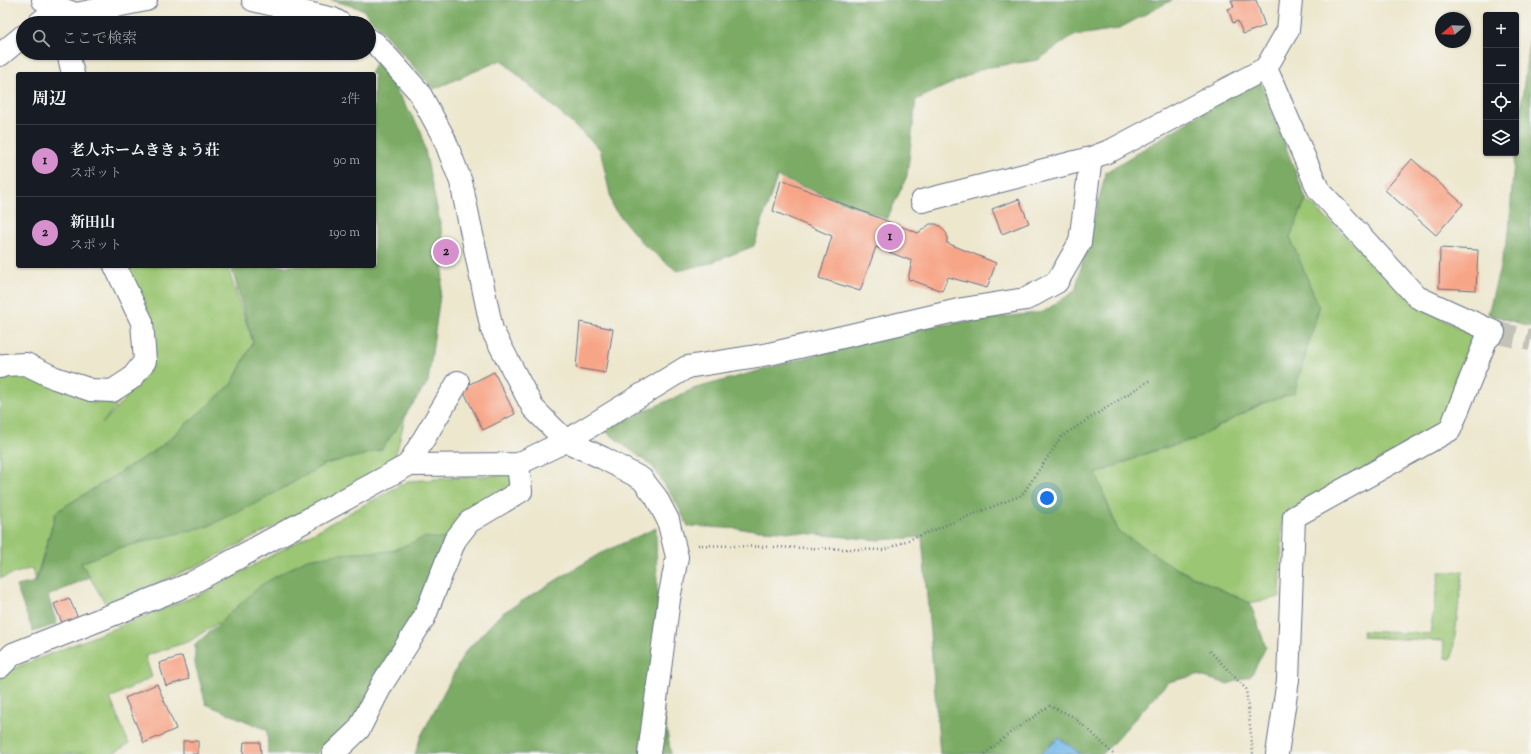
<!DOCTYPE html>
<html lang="ja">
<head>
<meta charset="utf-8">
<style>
	body { margin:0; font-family:"Sorts Mill Goudy","Noto Serif JP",serif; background:#242831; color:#f1f3f6 }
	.controls { position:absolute; right:12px; top:12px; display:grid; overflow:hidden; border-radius:4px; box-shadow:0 1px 3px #0004 }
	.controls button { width:36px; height:36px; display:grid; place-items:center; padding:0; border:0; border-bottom:1px solid #363941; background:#171b24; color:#f1f3f6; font:20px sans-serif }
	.compass { position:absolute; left:1435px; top:12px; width:36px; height:36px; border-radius:50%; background:#171b24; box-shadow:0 1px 3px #0004; rotate:251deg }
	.you { position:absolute; left:1047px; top:498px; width:14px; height:14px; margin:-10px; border:3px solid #fff; border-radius:50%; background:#1a73e8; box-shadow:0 0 0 6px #1a73e833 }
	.badge { display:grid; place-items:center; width:26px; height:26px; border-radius:50%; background:#d690ce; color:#111; font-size:13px; font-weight:700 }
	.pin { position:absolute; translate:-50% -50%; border:2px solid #fff; box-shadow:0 1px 4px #0006 }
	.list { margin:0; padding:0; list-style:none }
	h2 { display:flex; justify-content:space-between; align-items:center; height:52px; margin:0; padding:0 16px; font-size:17px }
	h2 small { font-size:13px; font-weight:400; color:#9ea1a6 }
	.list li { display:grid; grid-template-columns:26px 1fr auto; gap:12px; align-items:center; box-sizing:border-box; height:72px; padding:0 16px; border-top:1px solid #363941 }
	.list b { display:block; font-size:15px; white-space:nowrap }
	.list p { margin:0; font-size:13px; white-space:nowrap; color:#9ea1a6 }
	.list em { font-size:13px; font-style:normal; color:#9ea1a6 }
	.icon { flex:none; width:22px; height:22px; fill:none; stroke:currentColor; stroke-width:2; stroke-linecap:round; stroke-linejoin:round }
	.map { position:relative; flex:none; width:1531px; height:754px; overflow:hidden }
	.search { position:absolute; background:#171b24; box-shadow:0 1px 3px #0004; left:16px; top:16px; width:360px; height:44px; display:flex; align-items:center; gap:10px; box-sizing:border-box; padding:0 14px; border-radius:22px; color:#9ea1a6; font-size:15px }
	.panel { position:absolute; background:#171b24; box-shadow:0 1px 3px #0004; left:16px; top:72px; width:360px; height:196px; border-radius:4px }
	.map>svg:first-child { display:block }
</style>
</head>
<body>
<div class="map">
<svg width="1531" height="754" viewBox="0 0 1531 754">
	<rect width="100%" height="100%" fill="#f6f6f2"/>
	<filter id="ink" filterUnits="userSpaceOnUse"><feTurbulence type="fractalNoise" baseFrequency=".025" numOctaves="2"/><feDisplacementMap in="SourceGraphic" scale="8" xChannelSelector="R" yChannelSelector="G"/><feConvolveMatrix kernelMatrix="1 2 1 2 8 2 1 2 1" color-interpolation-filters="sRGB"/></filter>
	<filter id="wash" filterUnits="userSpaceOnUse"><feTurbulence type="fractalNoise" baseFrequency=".012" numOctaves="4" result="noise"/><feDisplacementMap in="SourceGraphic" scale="16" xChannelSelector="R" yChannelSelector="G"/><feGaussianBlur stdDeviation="0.9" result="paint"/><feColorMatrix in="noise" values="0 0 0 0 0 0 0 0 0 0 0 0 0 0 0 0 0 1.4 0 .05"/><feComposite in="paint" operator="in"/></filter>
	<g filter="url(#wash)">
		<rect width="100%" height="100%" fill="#ede7ce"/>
		<path fill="#9bc673" stroke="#5b7a68" d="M1306,199L1419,306L1480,340L1441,425L1282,516L1280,597L1250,603L1175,568L1118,531L1096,474L1150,452L1195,439L1261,404L1294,393L1319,308L1290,237Z
			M117,266H227L253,342L231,385L159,448L56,512L35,582L32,568L0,578V370L19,365L121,398L102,424L129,394L132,378L154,352Z
			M406,414L393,466L203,563L107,606L81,563L118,548L208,526L259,502L325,464L382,449Z
			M511,474L513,488L448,539L417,541L391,551L216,624L190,641L145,656L152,677L110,698L129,744L111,754H0V677L5,672L203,593L408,481Z
			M1463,571L1452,659L1445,658L1443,641L1363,637L1362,631L1430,634L1439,572Z"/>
		<path fill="#7cab65" stroke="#4c6d62" d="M331,0H1172L1118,29L1072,36L1038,60L984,68L916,100L907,176L887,219L777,177L754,246L710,263L677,271L643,244L613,208L600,149L501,60L434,89L362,9Z
			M1531,25V327L1488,314L1509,232L1513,173Z
			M377,59L421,131L446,252L428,382L382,449L364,455L325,464L259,502L208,526L118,548L81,563L90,577L48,596L57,624L33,632L16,586L36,582L56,512L159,448L231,385L253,342L231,266H374V74H370Z
			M1259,78L1306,199L1290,237L1319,307L1294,393L1261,404L1195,439L1150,452L1096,474L1118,531L1175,568L1250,603L1266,647L1251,676L1228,684L1197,675L1168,682L1103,754H1081L1059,738L1038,754H940L922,537L879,540L778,531L688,526L677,504L653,467L604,430L693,389L909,329L1043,312L1075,291L1106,172Z
			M656,528L658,642L662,704L671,754H415L421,736L465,652L501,614L599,554Z
			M426,537L455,540L360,727L319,750L318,754H268L267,730L206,704L195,664V645L261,585L307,559L338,554L391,551Z"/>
		<path fill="#70b7e7" stroke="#4673a2" d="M1059,738L1081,754H1041Z"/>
		<g id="blocks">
			<path fill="#f7a587" d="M1231,0H1256L1265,26L1243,34L1238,21L1233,23L1228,9L1234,7Z
				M1412,159L1463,204L1436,235L1385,190Z
				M781,180L918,233L930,224H936L940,226L947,234V243L996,263L987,288L948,277L942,291L908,279L912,261L876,247L860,291L819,278L832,236L773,211Z
				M1019,199L1029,223L1002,234L992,209Z
				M1440,248L1478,250L1476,290L1439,288Z
				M580,322L613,329L606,373L576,368Z
				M494,372L515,414L483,430L462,388Z
				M69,598L78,618L63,625L54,604Z
				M182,656L189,679L166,686L159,663Z
				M157,684L176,729L144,743L125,698Z
				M183,741H198V754H183Z
				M244,742H260L261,754H243Z"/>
		</g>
	</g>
	<g filter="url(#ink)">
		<use href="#blocks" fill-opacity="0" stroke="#646f85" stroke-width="1"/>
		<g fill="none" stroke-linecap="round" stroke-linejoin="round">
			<path stroke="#c3c2b8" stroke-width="22" stroke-dasharray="22 11" stroke-linecap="butt" d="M1494,332L1531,340"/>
			<g stroke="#646f85" stroke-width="24">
				<path id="minor" d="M43,0L51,5L76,14L146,0
					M253,0L333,19L340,23
					M39,23L58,8L61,20
					M369,40L375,43L419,92L444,138L461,182L492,330L533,408L566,441L603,458L642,479L656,497L668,520L677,557L669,599L649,754
					M68,53L73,74
					M0,55L23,36
					M1266,68L1318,189L1417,297L1494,332L1486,340L1450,430L1294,517L1288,680L1277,754
					M922,201L1091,158
					M0,367L5,365L26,364L55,378L91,390L112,391L132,378L145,361L142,322L115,266
					M408,465L458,382
					M0,667L13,654L190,584L408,465L518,464L566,441L687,367L769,354L963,309L1026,299L1057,282L1080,242L1091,158L1112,150L1266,68L1288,30L1291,0
					M333,754L359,729L382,684L424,618L455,540L469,522L521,491L518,464"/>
			</g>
			<path stroke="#646f85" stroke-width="2.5" stroke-dasharray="1 3" stroke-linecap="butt" d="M698,545L883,550L1022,495L1062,436L1150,380
				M1210,651L1246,689L1253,754
				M985,754L1011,732L1050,706L1072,716L1091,732L1113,754"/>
			<use href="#minor" stroke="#fff" stroke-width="22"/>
		</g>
	</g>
</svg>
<div class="controls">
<button>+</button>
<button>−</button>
<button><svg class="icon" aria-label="locate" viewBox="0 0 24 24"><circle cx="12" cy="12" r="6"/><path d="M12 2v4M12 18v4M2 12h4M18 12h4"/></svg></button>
<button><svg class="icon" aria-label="layers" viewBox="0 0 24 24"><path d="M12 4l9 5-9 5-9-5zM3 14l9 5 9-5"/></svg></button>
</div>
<svg class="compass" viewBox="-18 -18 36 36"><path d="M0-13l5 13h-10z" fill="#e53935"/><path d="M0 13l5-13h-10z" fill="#9ea1a6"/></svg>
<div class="you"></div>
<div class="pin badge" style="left:890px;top:237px">1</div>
<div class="pin badge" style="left:446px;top:252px">2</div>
<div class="search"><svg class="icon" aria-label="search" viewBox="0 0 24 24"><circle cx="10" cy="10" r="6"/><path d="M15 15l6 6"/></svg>ここで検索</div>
<section class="panel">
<h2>周辺<small>2件</small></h2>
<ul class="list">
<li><span class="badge">1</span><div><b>老人ホームききょう荘</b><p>スポット</p></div><em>90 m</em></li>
<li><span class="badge">2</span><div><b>新田山</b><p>スポット</p></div><em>190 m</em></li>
</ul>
</section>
</div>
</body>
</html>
